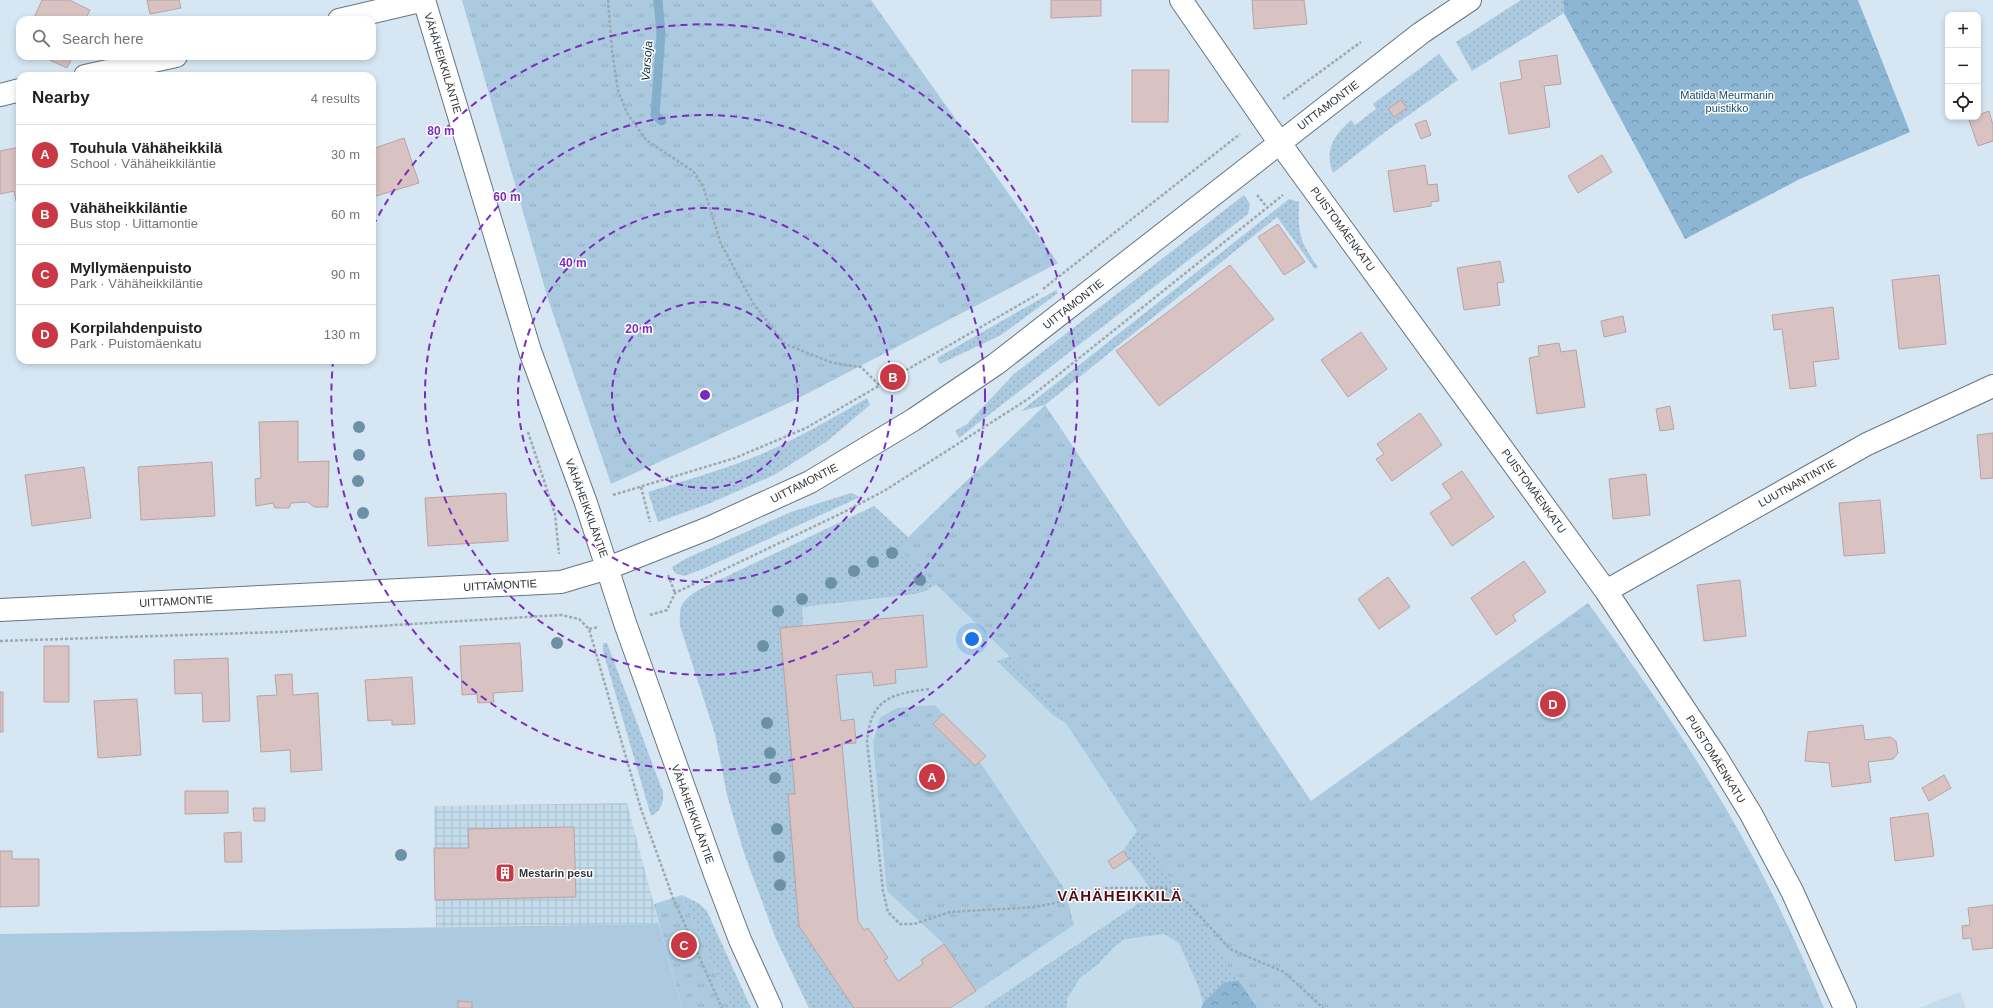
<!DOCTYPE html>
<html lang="en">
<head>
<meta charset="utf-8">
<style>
	body { margin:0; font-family:Helvetica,sans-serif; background:#f2f2f2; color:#202124 }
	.controls { position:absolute; right:12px; top:12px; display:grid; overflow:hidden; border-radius:8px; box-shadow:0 2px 6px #0003 }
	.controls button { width:36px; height:36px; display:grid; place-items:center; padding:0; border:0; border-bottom:1px solid #e0e0e0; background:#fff; color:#202124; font:20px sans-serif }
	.you { position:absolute; left:972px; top:639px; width:14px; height:14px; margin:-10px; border:3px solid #fff; border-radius:50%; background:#1a73e8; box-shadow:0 0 0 6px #1a73e833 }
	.badge { display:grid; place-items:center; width:26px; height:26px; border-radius:50%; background:#c83845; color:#fff; font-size:13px; font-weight:700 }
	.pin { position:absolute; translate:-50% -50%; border:2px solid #fff; box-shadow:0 1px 4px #0006 }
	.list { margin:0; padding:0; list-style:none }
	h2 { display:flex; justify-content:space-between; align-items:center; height:52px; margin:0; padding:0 16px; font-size:17px }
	h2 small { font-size:13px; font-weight:400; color:#757577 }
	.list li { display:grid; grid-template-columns:26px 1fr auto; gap:12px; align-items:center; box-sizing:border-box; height:60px; padding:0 16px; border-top:1px solid #e0e0e0 }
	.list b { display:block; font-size:15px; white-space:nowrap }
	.list p { margin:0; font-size:13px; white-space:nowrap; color:#757577 }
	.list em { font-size:13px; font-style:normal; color:#757577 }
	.icon { flex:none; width:22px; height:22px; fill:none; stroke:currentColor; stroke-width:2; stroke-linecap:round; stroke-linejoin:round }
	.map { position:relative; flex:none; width:1993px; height:1008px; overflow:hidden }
	.search { position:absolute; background:#fff; box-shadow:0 2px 6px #0003; left:16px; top:16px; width:360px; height:44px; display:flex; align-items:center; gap:10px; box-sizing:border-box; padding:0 14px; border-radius:12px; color:#757577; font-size:15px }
	.panel { position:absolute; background:#fff; box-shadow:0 2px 6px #0003; left:16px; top:72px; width:360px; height:292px; border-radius:12px }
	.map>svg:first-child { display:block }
</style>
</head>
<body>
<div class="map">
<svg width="1993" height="1008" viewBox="0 0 1993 1008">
	<defs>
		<pattern id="industrial-grid" width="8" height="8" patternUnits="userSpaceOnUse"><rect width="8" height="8" fill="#c3dbeb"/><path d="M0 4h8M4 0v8" fill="none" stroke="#a8bdca"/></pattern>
		<pattern id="grass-dots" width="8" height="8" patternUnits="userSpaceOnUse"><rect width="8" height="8" fill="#abcadf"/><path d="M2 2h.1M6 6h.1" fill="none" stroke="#93aec0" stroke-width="1.8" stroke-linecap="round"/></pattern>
		<pattern id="forest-crowns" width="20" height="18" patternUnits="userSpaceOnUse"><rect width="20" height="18" fill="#8cb6d3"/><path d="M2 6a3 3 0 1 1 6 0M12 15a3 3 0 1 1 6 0" fill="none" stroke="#7395ac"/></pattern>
		<pattern id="park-tufts" width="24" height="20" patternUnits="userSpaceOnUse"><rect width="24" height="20" fill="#abcadf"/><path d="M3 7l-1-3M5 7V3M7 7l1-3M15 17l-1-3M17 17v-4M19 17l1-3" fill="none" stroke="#93aec0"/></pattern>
	</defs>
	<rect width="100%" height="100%" fill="#d6e7f3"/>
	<path fill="#c3dbeb" d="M898,547L1009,656L1066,723L1257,1008H809L794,978L748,616Z
		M1960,992L1966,1008H1919Z"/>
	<path fill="url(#industrial-grid)" d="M627,803L659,924L436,927L434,806Z"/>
	<path fill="url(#grass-dots)" d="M1521,0H1563L1564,13L1472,71L1456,42Z
		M1439,54L1458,80L1385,132L1333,173C1324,150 1334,135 1351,120L1355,125L1376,109L1373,104Z
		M1244,195L1250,204L1248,214L959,438L955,431L967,424L1014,374Z
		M1289,199L1299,202C1298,233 1299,241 1318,267L1315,269L1277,217L1045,405L1021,411Z
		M1056,290L1058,293L1001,335L940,364L937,358Z
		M867,398L870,405L826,442L774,475L708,504L658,522L648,492C676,483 705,475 733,465C780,449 824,423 867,398Z
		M851,493L860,497L703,569L684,576L675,573L672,567L687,558L791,512Z
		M874,506L939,565L943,581L923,592L914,594L802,607L803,626L781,628L795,794H788L799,926L854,1008H809L776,939L744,853L727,795L715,734L680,626C679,605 681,602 698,590Z
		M603,643H607L663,792C664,803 661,811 651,816L603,651Z
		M1029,649L1406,1002L1223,983L1203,1003L1199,988L1179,943L1164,934L1125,939L1115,946L1098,964L1079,979L1067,999V1008H983L1154,893L1123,851L1137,831L1066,723L1054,716L997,661Z
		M682,895L700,904L707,911L751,1008H731Z"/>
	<path fill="url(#forest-crowns)" d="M1563,0H1858L1910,132L1800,179L1685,239L1564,13Z
		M1248,979L1293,1008H1201L1203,1003L1223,983Z"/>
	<path fill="url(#park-tufts)" d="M462,0H871L1058,263L793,401L611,484L548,299Z
		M1045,405L1311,801L1588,603C1630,661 1672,719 1709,781C1754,853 1792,929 1824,1008H1257L1066,723L1009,656L898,547Z
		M935,705L943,714L933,725L975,766L980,762L1065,890L1074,925L976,991L944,944L887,891L873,742L880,718L897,708Z
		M682,895L731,1008H682L654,904Z"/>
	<path fill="#abcadf" d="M659,924L682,1008H0V934Z"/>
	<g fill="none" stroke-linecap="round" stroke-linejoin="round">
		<path stroke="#84afcb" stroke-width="9" d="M658,0L661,34L655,115L662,121"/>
	</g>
	<path fill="#d8c3c2" stroke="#b8a3a2" d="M42,0H69L90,10L85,20H33Z
		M147,0H179L181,8L150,14Z
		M1051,0H1101V16L1051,18Z
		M1252,0H1304L1307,24L1254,29Z
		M1557,55L1561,84L1544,86L1550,127L1509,134L1500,83L1522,79L1519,61Z
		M41,56H73L67,68Z
		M1132,70H1169L1168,122H1132Z
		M1401,100L1407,108L1394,117L1388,109Z
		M1989,111L1993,125V141L1978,146L1968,117H1978V115Z
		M1426,120L1431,135L1421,139L1415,124Z
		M404,138L419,183L376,196L372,182V149Z
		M20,147V200L16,201L14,191L0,194V151Z
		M1602,155L1612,172L1578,193L1568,176Z
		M1425,165L1428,185L1437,184L1439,201L1431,202V206L1394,212L1388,171Z
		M1278,224L1305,262L1284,275L1258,237Z
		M1500,261L1504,282L1497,283L1500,305L1464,310L1457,268Z
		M1230,265L1274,319L1159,406L1116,351Z
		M1939,275L1946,344L1899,349L1892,280Z
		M1833,307L1839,359L1813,362L1816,386L1790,389L1782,329L1774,330L1772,315Z
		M1623,316L1626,332L1604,337L1601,321Z
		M1361,332L1387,369L1348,397L1321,360Z
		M1559,343L1561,352L1576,350L1585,407L1537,414L1529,358L1539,356L1538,346Z
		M1670,406L1674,429L1660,431L1656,409Z
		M1420,413L1442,445L1392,481L1376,459L1384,454L1377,444Z
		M298,421V462L329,461L328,507H314L308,502L291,503L289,508H275L273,503L256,506L255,479L261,478L259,422Z
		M1993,433V478L1981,479L1977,435Z
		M212,462L215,516L141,520L138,467Z
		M84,467L91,518L32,526L25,475Z
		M1462,471L1494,517L1452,546L1430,513L1452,498L1442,484Z
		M1646,474L1650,515L1613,519L1609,479Z
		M506,493L508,541L428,546L425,498Z
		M1880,500L1885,553L1844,556L1839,503Z
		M1524,561L1546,592L1513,615L1516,621L1496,635L1471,598Z
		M1388,577L1410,607L1379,629L1358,599Z
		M1740,580L1746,636L1704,641L1697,585Z
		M923,615L927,667L895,670L896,683L874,686L872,672L836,675L841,721L854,719L856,743L842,744L858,921L864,930L868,928L888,958L884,960L898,981L923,964L921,960L944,944L976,991L950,1008H854L799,926L788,794H795L780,628Z
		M520,643L523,691L493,693L494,702L478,703L477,694L462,695L460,646Z
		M44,646H69V702H44Z
		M228,658L230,721L203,722L202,693L175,694L174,660Z
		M292,674L293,695L318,693L322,770L291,772L290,750L261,752L257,696L277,695L275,675Z
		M412,677L415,724L392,725V720L368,721L365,680Z
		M0,692H3V732H0Z
		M137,699L141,755L98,758L94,701Z
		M943,714L986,756L975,766L933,724Z
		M1863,725L1865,740L1890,737L1896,741L1898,753L1893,759L1868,762L1871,782L1832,787L1829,763L1805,761L1808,732Z
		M1944,775L1951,788L1929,801L1922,788Z
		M185,791H228V813L185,814Z
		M253,808H265V821H254Z
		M1928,813L1934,856L1895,861L1890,818Z
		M574,827L576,897L435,900L434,848H469L468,829Z
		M241,832L242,862H225L224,833Z
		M0,851H12V859H39V906L0,907Z
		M1123,851L1129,859L1113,869L1108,861Z
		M1993,905V948L1973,950L1971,938L1963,939L1962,926L1970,925L1968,908Z
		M458,1001L472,1002V1008H458Z"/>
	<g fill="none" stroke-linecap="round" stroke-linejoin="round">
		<g stroke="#677681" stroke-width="24">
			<path id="minor" d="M424,0L530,351L586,503L625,623L715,874L740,940L771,1008
				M1181,0L1279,142L1606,591L1715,755L1751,814L1792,891L1845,1008
				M339,20L424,0
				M85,76L176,56
				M0,95L20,90
				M1606,591L1867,444L1993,386
				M0,610L561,582L608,568L709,528L766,502L810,482L913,420L996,364L1421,33L1470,0"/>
		</g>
		<path stroke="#9ba9b2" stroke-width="2.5" stroke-dasharray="3 2" stroke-linecap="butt" d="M608,0L612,51L618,90L627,113L646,140L693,171L703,186L721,244L753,303L785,344L833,363L861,367L879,385
			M1283,99L1361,42
			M1257,195L1267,207
			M1043,289L1240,134
			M528,432L555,514L559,554
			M641,487L650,522
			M613,495L735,458L806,428L1038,294
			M668,575L675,593
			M650,615L667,610L675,593L842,513L884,491L1028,399L1283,195
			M589,629L599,627
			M0,641L279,632L561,615L579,619L589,629L641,809L673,898L722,1008
			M929,689C890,694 871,699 867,741L883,891L888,912L900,924H914L950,912L1036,907L1068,900
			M1105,888H1165L1188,903L1230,949L1284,972L1323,1008"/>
		<use href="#minor" stroke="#fff" stroke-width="22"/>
	</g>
	<g fill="#6c91a7">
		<circle cx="359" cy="427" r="6"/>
		<circle cx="359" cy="455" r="6"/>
		<circle cx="358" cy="481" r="6"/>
		<circle cx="363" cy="513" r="6"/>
		<circle cx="892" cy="553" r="6"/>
		<circle cx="873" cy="562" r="6"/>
		<circle cx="854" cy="571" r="6"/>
		<circle cx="920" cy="580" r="6"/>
		<circle cx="831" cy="583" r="6"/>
		<circle cx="802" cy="599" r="6"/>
		<circle cx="778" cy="611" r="6"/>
		<circle cx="557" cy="643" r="6"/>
		<circle cx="763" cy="646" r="6"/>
		<circle cx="767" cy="723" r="6"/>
		<circle cx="770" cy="753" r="6"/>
		<circle cx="775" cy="778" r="6"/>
		<circle cx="777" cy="829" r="6"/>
		<circle cx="401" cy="855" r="6"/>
		<circle cx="779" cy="857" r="6"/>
		<circle cx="780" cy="885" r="6"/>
	</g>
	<g fill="none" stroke="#7b2cbf" stroke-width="2" stroke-dasharray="7 5">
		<circle cx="705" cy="395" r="93"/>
		<circle cx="705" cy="395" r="187"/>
		<circle cx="705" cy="395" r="280"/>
		<path d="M373 226A373 373 0 1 1 333 362"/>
	</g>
	<defs>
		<g id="building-square" transform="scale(1)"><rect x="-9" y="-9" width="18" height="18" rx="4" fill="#c83845" stroke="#fff"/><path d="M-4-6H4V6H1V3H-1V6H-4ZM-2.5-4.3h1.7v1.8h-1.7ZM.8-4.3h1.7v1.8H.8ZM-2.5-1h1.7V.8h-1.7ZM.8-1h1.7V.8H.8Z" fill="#fff"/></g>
	</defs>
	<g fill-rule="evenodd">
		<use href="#building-square" x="505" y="873"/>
	</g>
	<g text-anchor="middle" stroke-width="3" stroke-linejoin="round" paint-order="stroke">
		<g font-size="11" fill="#2f353a" stroke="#fff">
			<text transform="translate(443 63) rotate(73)" y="4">VÄHÄHEIKKILÄNTIE</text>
			<text transform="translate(1328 105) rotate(-37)" y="4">UITTAMONTIE</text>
			<text transform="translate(1343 229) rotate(54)" y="4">PUISTOMÄENKATU</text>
			<text transform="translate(1073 304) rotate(-38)" y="4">UITTAMONTIE</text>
			<text transform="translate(804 483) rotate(-27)" y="4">UITTAMONTIE</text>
			<text transform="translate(1797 483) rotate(-29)" y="4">LUUTNANTINTIE</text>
			<text transform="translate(1534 491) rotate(54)" y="4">PUISTOMÄENKATU</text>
			<text transform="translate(587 508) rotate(70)" y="4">VÄHÄHEIKKILÄNTIE</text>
			<text transform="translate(500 585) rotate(-3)" y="4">UITTAMONTIE</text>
			<text transform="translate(176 601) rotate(-3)" y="4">UITTAMONTIE</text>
			<text transform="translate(1716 759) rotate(58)" y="4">PUISTOMÄENKATU</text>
			<text transform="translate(693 814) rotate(70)" y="4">VÄHÄHEIKKILÄNTIE</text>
		</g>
		<g font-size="11" fill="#164b68" stroke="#fff">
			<text x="1727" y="99">Matilda Meurmanin<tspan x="1727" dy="13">puistikko</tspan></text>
		</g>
		<g font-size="11" font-weight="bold" fill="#2f353a" stroke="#fff" text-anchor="start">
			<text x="519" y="877">Mestarin pesu</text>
		</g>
		<g font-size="12" font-style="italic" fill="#092e42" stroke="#fff">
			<text transform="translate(647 61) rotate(-86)" y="4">Varsoja</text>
		</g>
		<g font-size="15" font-weight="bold" letter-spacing="1" fill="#540e16" stroke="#fff">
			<text x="1120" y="901">VÄHÄHEIKKILÄ</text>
		</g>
	</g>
	<circle cx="705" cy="395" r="6" fill="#7b2cbf" stroke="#fff" stroke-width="2"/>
	<g font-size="12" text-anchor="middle" font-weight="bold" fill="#7b2cbf" stroke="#fff" stroke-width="3" stroke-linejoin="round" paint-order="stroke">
		<text x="441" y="135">80 m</text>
		<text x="507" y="201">60 m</text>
		<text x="573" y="267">40 m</text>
		<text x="639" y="333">20 m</text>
	</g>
</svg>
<div class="controls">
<button>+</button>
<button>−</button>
<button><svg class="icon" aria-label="locate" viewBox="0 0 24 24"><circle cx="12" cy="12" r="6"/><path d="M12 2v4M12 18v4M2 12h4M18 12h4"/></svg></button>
</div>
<div class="you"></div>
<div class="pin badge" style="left:932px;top:777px">A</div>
<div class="pin badge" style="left:893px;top:377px">B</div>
<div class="pin badge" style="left:684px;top:945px">C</div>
<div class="pin badge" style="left:1553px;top:704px">D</div>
<div class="search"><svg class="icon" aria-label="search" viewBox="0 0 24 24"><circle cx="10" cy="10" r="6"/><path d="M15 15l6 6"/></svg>Search here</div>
<section class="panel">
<h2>Nearby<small>4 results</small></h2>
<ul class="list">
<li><span class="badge">A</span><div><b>Touhula Vähäheikkilä</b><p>School · Vähäheikkiläntie</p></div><em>30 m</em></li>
<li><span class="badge">B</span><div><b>Vähäheikkiläntie</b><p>Bus stop · Uittamontie</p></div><em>60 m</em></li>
<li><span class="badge">C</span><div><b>Myllymäenpuisto</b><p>Park · Vähäheikkiläntie</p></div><em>90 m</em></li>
<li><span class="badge">D</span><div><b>Korpilahdenpuisto</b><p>Park · Puistomäenkatu</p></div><em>130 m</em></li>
</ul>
</section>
</div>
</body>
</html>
